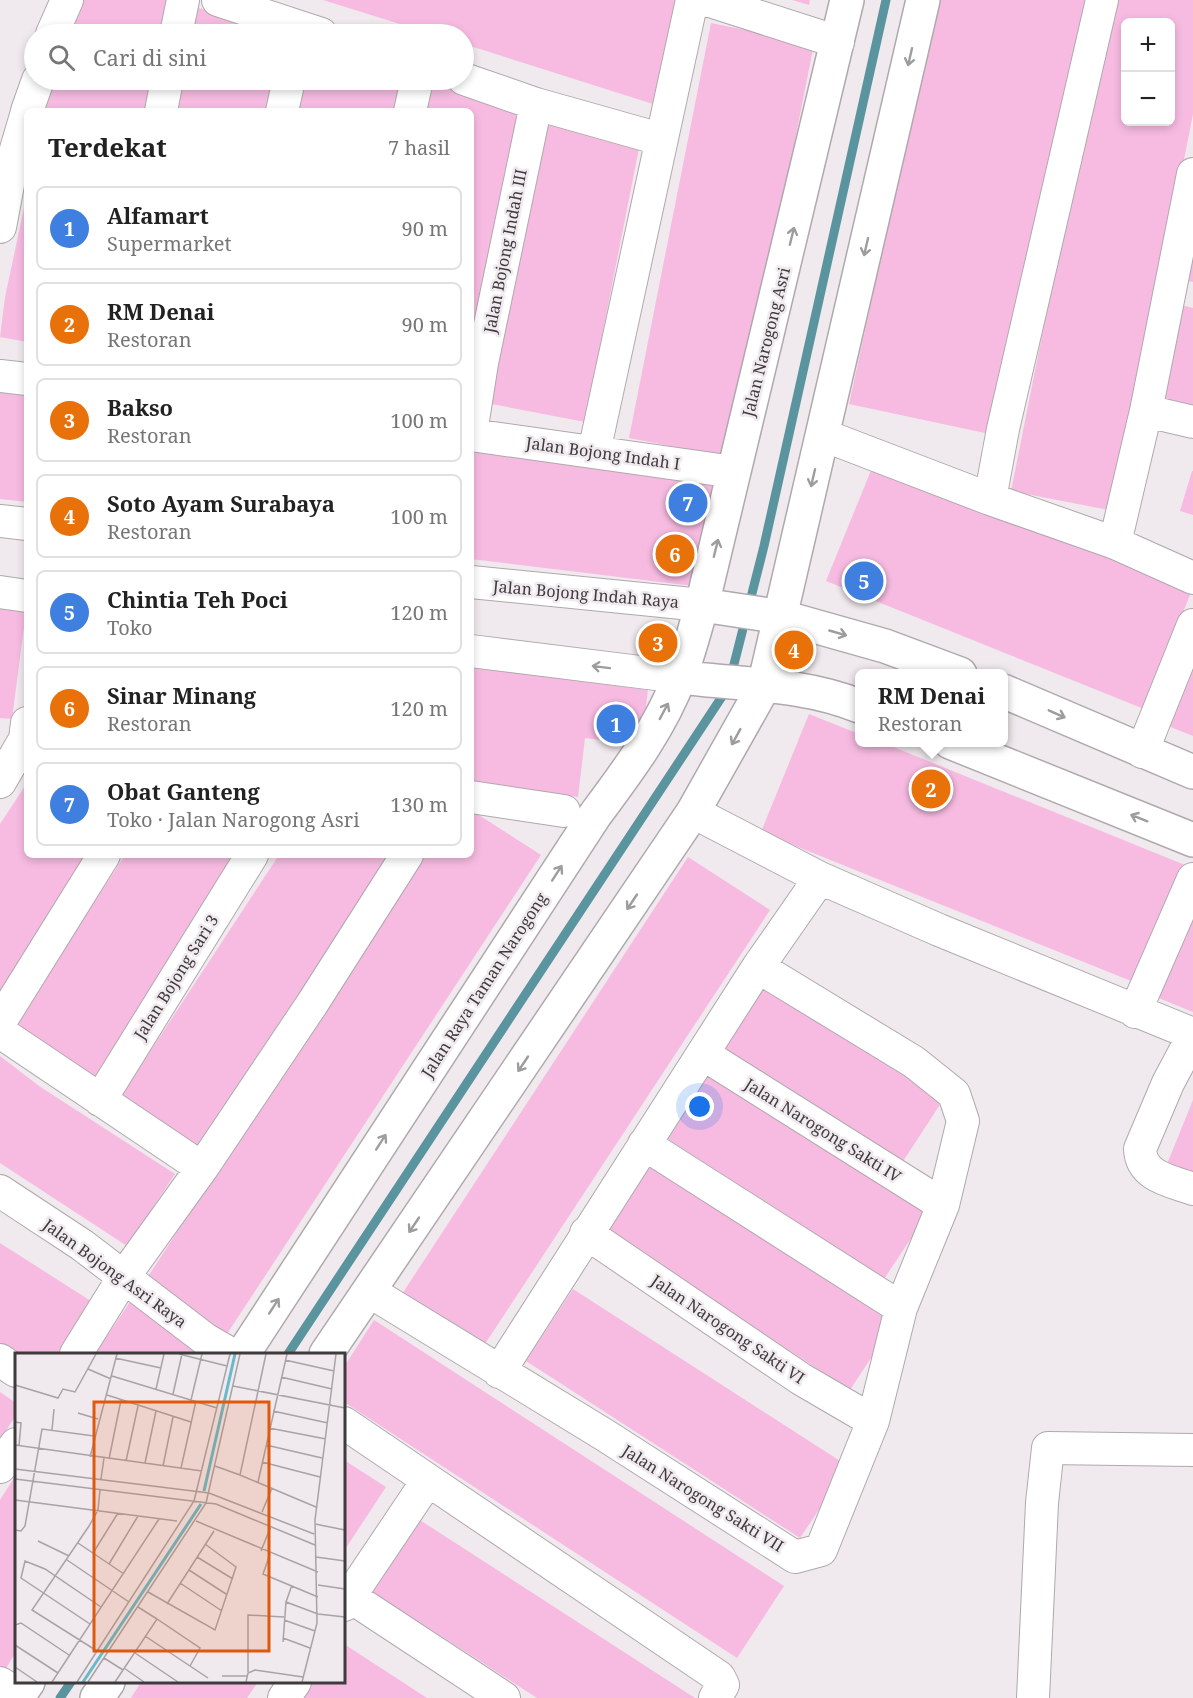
<!DOCTYPE html>
<html lang="id">
<head>
<meta charset="utf-8">
<style>
	body { margin:0; font-family:"Noto Serif",serif; background:#f2f2f2; color:#222 }
	.controls { position:absolute; right:18px; top:18px; display:grid; overflow:hidden; border-radius:9px; box-shadow:0 3px 9px #0003 }
	.controls button { width:54px; height:54px; display:grid; place-items:center; padding:0; border:0; border-bottom:2px solid #e0e0e0; background:#fff; color:#222; font:30px sans-serif }
	.you { position:absolute; left:700px; top:1107px; width:21px; height:21px; margin:-15px; border:4px solid #fff; border-radius:50%; background:#1a73e8; box-shadow:0 0 0 9px #1a73e833 }
	.badge { display:grid; place-items:center; width:39px; height:39px; border-radius:50%; background:#397f8b; color:#fff; font-size:20px; font-weight:700 }
	.pin { position:absolute; translate:-50% -50%; border:3px solid #fff; box-shadow:0 2px 6px #0006 }
	.popup { position:absolute; left:855px; top:669px; width:153px; height:78px; box-sizing:border-box; display:grid; place-content:center; border-radius:9px; background:#fff; filter:drop-shadow(0 2px 4px #0005); font-size:20px; white-space:nowrap; color:#767676 }
	.popup b { font-size:22px; color:#222 }
	.popup::after { content:''; position:absolute; left:50%; top:100%; margin-left:-12px; border:12px solid transparent; border-top-color:#fff }
	.list { margin:0; padding:0; list-style:none }
	h2 { display:flex; justify-content:space-between; align-items:center; height:78px; margin:0; padding:0 24px; font-size:26px }
	h2 small { font-size:20px; font-weight:400; color:#767676 }
	.list li { display:grid; grid-template-columns:39px 1fr auto; gap:18px; align-items:center; box-sizing:border-box; height:84px; margin:0 12px 12px; padding:0 12px; border:2px solid #e0e0e0; border-radius:9px }
	.list b { display:block; font-size:22px; white-space:nowrap }
	.list p { margin:0; font-size:20px; white-space:nowrap; color:#767676 }
	.list em { font-size:20px; font-style:normal; color:#767676 }
	.icon { flex:none; width:33px; height:33px; fill:none; stroke:currentColor; stroke-width:2; stroke-linecap:round; stroke-linejoin:round }
	.map { position:relative; flex:none; width:1193px; height:1698px; overflow:hidden }
	.search { position:absolute; background:#fff; box-shadow:0 3px 9px #0003; left:24px; top:24px; width:450px; height:66px; display:flex; align-items:center; gap:15px; box-sizing:border-box; padding:0 21px; border-radius:33px; color:#767676; font-size:22px }
	.panel { position:absolute; background:#fff; box-shadow:0 3px 9px #0003; left:24px; top:108px; width:450px; height:750px; border-radius:9px }
	.map>svg:first-child { display:block }
</style>
</head>
<body>
<div class="map">
<svg width="1193" height="1698" viewBox="0 0 1193 1698">
	<rect width="100%" height="100%" fill="#f0e9ed"/>
	<g fill="none" stroke-linecap="round" stroke-linejoin="round">
		<path stroke="#5a949f" stroke-width="9" d="M731,676L764,546L886,0
			M288,1354L727,689
			M60,1698L71,1682"/>
	</g>
	<path fill="#f7bbe1" fill-rule="evenodd" d="M76,0H171L165,34H58Z
		M323,0H674L685,4L653,104L464,44V34H432Z
		M792,0H810L809,5Z
		M937,0H1095L999,436L849,404Z
		M1109,0H1193V114L1114,511L1011,491ZM1126,22H1170V122H1125Z
		M187,5L245,20L289,34H181Z
		M711,23L814,44L732,458L629,438Z
		M49,80H155L149,111H42Z
		M173,80H280L274,111H167Z
		M293,80H401L395,111H287Z
		M432,80L528,108L471,386V111H420Z
		M537,123L640,143L585,422L481,402Z
		M27,194V342L0,337L5,297Z
		M1192,260H1193V282L1187,281Z
		M1177,304L1193,308V409L1156,401Z
		M0,382L27,385V502L0,499Z
		M471,441L715,472L701,587L471,559Z
		M874,463L1192,590L1144,709L826,581Z
		M1192,471H1193V515L1180,511Z
		M0,601L27,604L12,719L0,718Z
		M1193,652V736L1163,724Z
		M471,667L648,690L641,745L585,738L578,797L471,784Z
		M809,714L859,734V742H881L1185,865L1136,983L761,832Z
		M27,783V855H96L0,1001V824Z
		M471,810L541,855L225,1337L143,1284L424,855H471Z
		M125,855H241L94,1080L12,1028Z
		M279,855H395L199,1154L117,1102Z
		M688,857L770,910L483,1347L402,1294Z
		M1193,905V1012L1156,997Z
		M767,981L945,1097L898,1169L719,1053Z
		M0,1056L39,1086L175,1174L127,1246L0,1163Z
		M710,1064L932,1207L884,1279L663,1136Z
		M1193,1100V1180L1165,1169Z
		M651,1159L897,1318L850,1390L604,1231Z
		M0,1243L94,1303L60,1354H16L0,1345Z
		M573,1289L848,1466L800,1538L526,1361Z
		M134,1296L212,1354H95Z
		M374,1320L784,1586L737,1658L344,1402V1367Z
		M0,1392L16,1403V1415L0,1440Z
		M344,1460L386,1487L344,1551Z
		M16,1475V1652L5,1670L0,1667V1500Z
		M409,1513L695,1698H537L362,1585Z
		M344,1644L427,1698H290L301,1682H344Z
		M141,1682H258L247,1698H131Z"/>
	<g fill="none" stroke-linecap="round" stroke-linejoin="round">
		<g stroke="#afa9ad" stroke-width="34">
			<path id="minor" d="M218,0L321,34
				M707,0L838,42
				M1102,0L1003,429L990,499L1115,543L1193,578
				M52,34L67,0
				M176,34L183,0
				M464,79L536,104L660,139
				M27,111L38,80
				M161,111L167,80
				M282,111L289,80
				M410,111L417,80
				M0,227L12,163L27,112
				M0,376L27,379
				M1146,411L1193,422
				M471,433L482,363L536,104
				M471,435L734,472
				M823,435L990,499
				M594,452L692,0
				M0,521L27,524
				M1115,543L1146,411L1193,174
				M471,582L702,605
				M0,592L27,596
				M471,651L680,677
				M1142,752L1193,625
				M0,782L25,739L27,723
				M471,797L564,811
				M693,812L820,878L939,930L1193,1034
				M1135,1012L1193,879
				M0,1022L104,855
				M0,1032L202,1168
				M1193,1036L1168,1083L1140,1149C1141,1177 1171,1181 1193,1189
				M703,1054L943,1205
				M100,1100L252,855
				M644,1144L901,1308
				M0,1191L82,1245L205,1339L231,1354
				M586,1233L801,1379L873,1421
				M369,1291L603,1434L795,1557L821,1550L873,1421L901,1308L943,1205L963,1121L954,1094L914,1062L758,967
				M76,1354L125,1275L202,1168L312,1004L407,855
				M0,1360L16,1371
				M499,1372L758,967L820,878
				M344,1423L428,1480
				M0,1467L16,1444
				M349,1596L504,1698
				M344,1605L428,1480L719,1677L723,1685L715,1698
				M0,1683L19,1695
				M284,1698L295,1682
				M1033,1698L1042,1503L1048,1448L1193,1450"/>
		</g>
		<g stroke="#afa9ad" stroke-width="36">
			<path id="tertiary" d="M702,605L782,617L885,646L960,674
				M680,677C741,685 802,683 859,706
				M1003,691L1193,772
				M950,742L1193,840
				M243,1354L595,815C627,772 661,727 680,676C689,653 695,628 702,605L847,0
				M326,1354L693,812L764,686L923,0
				M17,1698L28,1682
				M97,1698L108,1682"/>
		</g>
		<use href="#minor" stroke="#fff" stroke-width="32"/>
		<use href="#tertiary" stroke="#fff" stroke-width="33"/>
	</g>
	<defs><path id="oneway-shaft" d="M-6 0H5M1.5-3L5.5 0L1.5 3" fill="none" stroke-width="1.6" stroke-linecap="round" stroke-linejoin="round" transform="scale(1.5)"/></defs>
	<g stroke="#9e9d9e">
		<use href="#oneway-shaft" transform="translate(910 57) rotate(103)"/>
		<use href="#oneway-shaft" transform="translate(792 236) rotate(-76)"/>
		<use href="#oneway-shaft" transform="translate(866 247) rotate(103)"/>
		<use href="#oneway-shaft" transform="translate(813 478) rotate(103)"/>
		<use href="#oneway-shaft" transform="translate(716 548) rotate(-76)"/>
		<use href="#oneway-shaft" transform="translate(838 633) rotate(16)"/>
		<use href="#oneway-shaft" transform="translate(601 667) rotate(-173)"/>
		<use href="#oneway-shaft" transform="translate(664 711) rotate(-62)"/>
		<use href="#oneway-shaft" transform="translate(1057 714) rotate(24)"/>
		<use href="#oneway-shaft" transform="translate(736 737) rotate(119)"/>
		<use href="#oneway-shaft" transform="translate(1139 818) rotate(-158)"/>
		<use href="#oneway-shaft" transform="translate(557 873) rotate(-57)"/>
		<use href="#oneway-shaft" transform="translate(632 902) rotate(124)"/>
		<use href="#oneway-shaft" transform="translate(523 1064) rotate(124)"/>
		<use href="#oneway-shaft" transform="translate(381 1142) rotate(-57)"/>
		<use href="#oneway-shaft" transform="translate(414 1225) rotate(124)"/>
		<use href="#oneway-shaft" transform="translate(274 1306) rotate(-57)"/>
	</g>
	<g text-anchor="middle" stroke-width="5" stroke-linejoin="round" paint-order="stroke">
		<g font-size="16" fill="#3d3b3c" stroke="#f0e9ed">
			<text transform="translate(505 251) rotate(-79)" y="6">Jalan Bojong Indah III</text>
			<text transform="translate(766 342) rotate(-76)" y="6">Jalan Narogong Asri</text>
			<text transform="translate(603 453) rotate(8)" y="6">Jalan Bojong Indah I</text>
			<text transform="translate(586 594) rotate(5)" y="6">Jalan Bojong Indah Raya</text>
			<text transform="translate(176 977) rotate(-58)" y="6">Jalan Bojong Sari 3</text>
			<text transform="translate(484 985) rotate(-57)" y="6">Jalan Raya Taman Narogong</text>
			<text transform="translate(823 1130) rotate(32)" y="6">Jalan Narogong Sakti IV</text>
			<text transform="translate(115 1273) rotate(36)" y="6">Jalan Bojong Asri Raya</text>
			<text transform="translate(728 1329) rotate(34)" y="6">Jalan Narogong Sakti VI</text>
			<text transform="translate(703 1498) rotate(32)" y="6">Jalan Narogong Sakti VII</text>
		</g>
	</g>
	<g transform="translate(15 1353)">
		<rect width="330" height="330" fill="#f0e9ed"/>
		<path fill="none" stroke="#66baca" stroke-width="3" d="M189,138L220,1M68,329L186,151"/>
		<path fill="none" stroke="#a8a3a6" stroke-width="1.5" d="M164,1L212,13M251,1L225,122L301,154M100,5L146,15M270,7L319,18M73,16L96,26M97,23L202,55M266,24L317,36M0,32L43,45L48,36L60,39L81,1M218,33L330,55M141,36L149,1M158,41L167,1M92,42L176,69M176,47L187,1M258,58L313,70M63,60L83,66M0,69L6,70L4,93M254,75L311,86M37,77L39,56M0,92L187,118M251,92L307,105M75,104L102,1M94,106L106,47M111,108L123,53M247,109L305,124M130,110L141,58M148,113L158,64M200,113L225,122M166,115L181,48M0,116L194,140L299,181M0,126L201,151L300,192M86,126L89,105M243,129L272,1M0,147L162,168M247,159L257,135M181,168L303,219M300,171L330,177M0,177L6,178L10,173L27,76L79,83M23,188L54,203M63,190L109,221M246,198L256,173M78,200L103,160M255,201L248,221L303,244M182,204L218,226M301,204L330,208M52,207L114,249M94,211L123,163M174,217L211,241M165,230L207,258M303,232L330,236M133,239L200,277L221,214L190,191M271,249L303,261L330,264M152,251L199,178M123,254L142,266M269,267L300,278M75,271L6,225L10,208L30,216L86,254M0,272L6,270L54,302M130,283L193,325M268,285L295,295M268,289L271,249L277,232M0,292L43,320M82,298L17,257L74,173L83,157L85,137M120,300L163,329M89,305L108,317M0,314L22,329M109,315L129,329M233,319V262L269,264M207,323H232M37,329L144,166M62,329L179,148L215,1M73,329L191,150L225,1M100,329L142,266L185,295L175,313M231,329L233,320L240,317L288,324M287,329L302,270L300,167L321,1"/>
		<path fill="#df580e" fill-opacity="0.15" stroke="#df580e" stroke-width="3" d="M79,49H254V298H79Z"/>
		<rect width="330" height="330" fill="none" stroke="#3d3b3c" stroke-width="3"/>
	</g>
</svg>
<div class="controls">
<button>+</button>
<button>−</button>
</div>
<div class="you"></div>
<div class="pin badge" style="left:616px;top:724px;background:#3f7fe0">1</div>
<div class="pin badge" style="left:931px;top:789px;background:#e8710a">2</div>
<div class="popup"><b>RM Denai</b>Restoran</div>
<div class="pin badge" style="left:658px;top:643px;background:#e8710a">3</div>
<div class="pin badge" style="left:794px;top:650px;background:#e8710a">4</div>
<div class="pin badge" style="left:864px;top:581px;background:#3f7fe0">5</div>
<div class="pin badge" style="left:675px;top:554px;background:#e8710a">6</div>
<div class="pin badge" style="left:688px;top:503px;background:#3f7fe0">7</div>
<div class="search"><svg class="icon" aria-label="search" viewBox="0 0 24 24"><circle cx="10" cy="10" r="6"/><path d="M15 15l6 6"/></svg>Cari di sini</div>
<section class="panel">
<h2>Terdekat<small>7 hasil</small></h2>
<ul class="list">
<li><span class="badge" style="background:#3f7fe0">1</span><div><b>Alfamart</b><p>Supermarket</p></div><em>90 m</em></li>
<li><span class="badge" style="background:#e8710a">2</span><div><b>RM Denai</b><p>Restoran</p></div><em>90 m</em></li>
<li><span class="badge" style="background:#e8710a">3</span><div><b>Bakso</b><p>Restoran</p></div><em>100 m</em></li>
<li><span class="badge" style="background:#e8710a">4</span><div><b>Soto Ayam Surabaya</b><p>Restoran</p></div><em>100 m</em></li>
<li><span class="badge" style="background:#3f7fe0">5</span><div><b>Chintia Teh Poci</b><p>Toko</p></div><em>120 m</em></li>
<li><span class="badge" style="background:#e8710a">6</span><div><b>Sinar Minang</b><p>Restoran</p></div><em>120 m</em></li>
<li><span class="badge" style="background:#3f7fe0">7</span><div><b>Obat Ganteng</b><p>Toko · Jalan Narogong Asri</p></div><em>130 m</em></li>
</ul>
</section>
</div>
</body>
</html>
